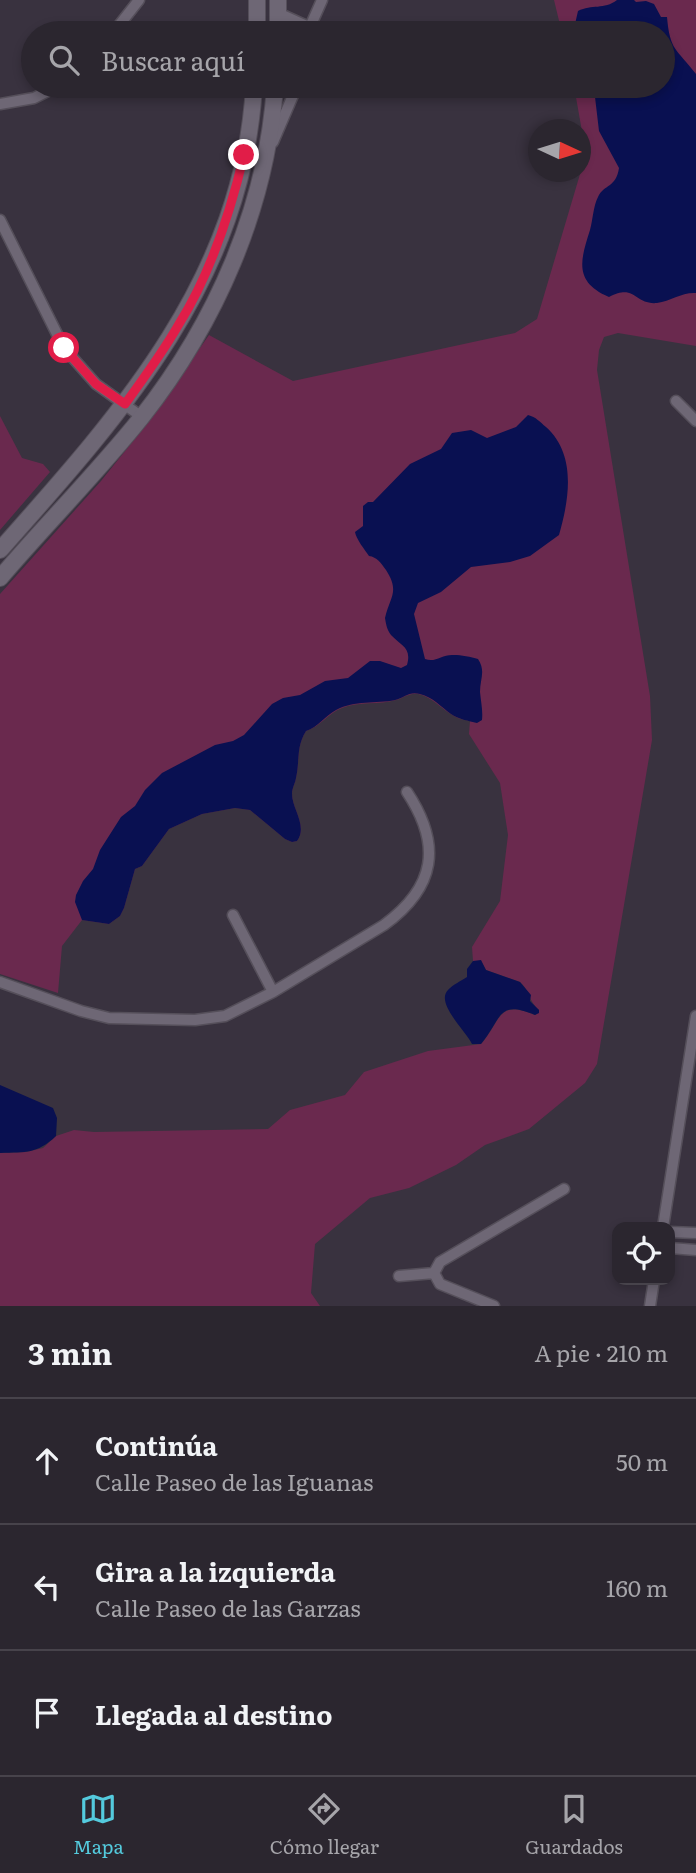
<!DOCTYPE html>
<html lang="es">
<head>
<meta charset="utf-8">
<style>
	body { margin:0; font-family:Literata,serif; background:#37323b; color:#f1f3f6 }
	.controls { position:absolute; right:21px; bottom:21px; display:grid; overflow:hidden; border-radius:14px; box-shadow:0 4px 10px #0003 }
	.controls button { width:63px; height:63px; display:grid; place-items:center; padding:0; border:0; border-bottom:2px solid #47434b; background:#2b262f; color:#f1f3f6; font:35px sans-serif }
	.compass { position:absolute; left:528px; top:119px; width:63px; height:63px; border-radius:50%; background:#2b262f; box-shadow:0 4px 10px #0003; rotate:94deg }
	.stop { position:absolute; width:21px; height:21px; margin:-16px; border:5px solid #e11d48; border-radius:50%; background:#fff }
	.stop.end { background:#e11d48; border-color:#fff; box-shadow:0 2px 7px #0008 }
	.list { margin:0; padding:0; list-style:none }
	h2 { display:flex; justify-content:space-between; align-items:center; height:91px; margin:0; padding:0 28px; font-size:30px }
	h2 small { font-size:23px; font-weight:400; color:#a6a5aa }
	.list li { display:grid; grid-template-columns:46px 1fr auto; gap:21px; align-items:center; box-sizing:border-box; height:126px; padding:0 28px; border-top:2px solid #47434b }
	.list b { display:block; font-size:26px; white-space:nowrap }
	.list p { margin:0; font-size:23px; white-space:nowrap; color:#a6a5aa }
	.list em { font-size:23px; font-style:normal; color:#a6a5aa }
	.icon { flex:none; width:38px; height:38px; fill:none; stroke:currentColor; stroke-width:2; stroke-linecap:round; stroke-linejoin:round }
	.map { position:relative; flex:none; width:696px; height:1306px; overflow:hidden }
	.search { position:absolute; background:#2b262f; box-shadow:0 4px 10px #0003; left:21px; right:21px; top:21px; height:77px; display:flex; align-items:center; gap:18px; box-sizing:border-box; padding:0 24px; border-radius:38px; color:#a6a5aa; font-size:26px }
	.sheet { height:469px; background:#2b262f }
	nav { display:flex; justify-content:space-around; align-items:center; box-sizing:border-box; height:98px; border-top:2px solid #47434b; background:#2b262f; font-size:19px; color:#a6a5aa }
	nav a { display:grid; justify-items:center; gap:4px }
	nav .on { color:#54cadd }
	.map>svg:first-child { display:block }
</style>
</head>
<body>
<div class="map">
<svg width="696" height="1306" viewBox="0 0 696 1306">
	<rect width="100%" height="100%" fill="#39323f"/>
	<path fill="#6a294e" d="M554,0H696V346L618,333L604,337L599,350L597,370L650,696L652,740L597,1064L585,1083L529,1129L485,1145L456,1165L409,1188L370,1198L315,1244L311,1293L320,1306H0V1153L26,1152L43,1148L56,1136L74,1130L94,1132L268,1129L290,1110L345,1095L364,1072L428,1051L481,1044C502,1020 497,999 535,1015L539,1010C529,1002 529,989 520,982L486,970L481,961H473L472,947L500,901L508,835L500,783L469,734L470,721C465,720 459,719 454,716C443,710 435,700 422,695C411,691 406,697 396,700C379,705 360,701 342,708C328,713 320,727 306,731C296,747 300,760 296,778C295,784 292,788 292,794C292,809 308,826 297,841L292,842L285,839L250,810L235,808L202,814L169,829L142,866L135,869L124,908L120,916L109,924L82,920L62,946L58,993L0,974V594L101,481L150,420L209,335L293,381L515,333L537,319L586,154L574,86H663V33H562Z
		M0,416L22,458L43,464L50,472L0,530Z"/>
	<path fill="#091051" d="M617,0H634L636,2L646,1L654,4L661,17H667C670,51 676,48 696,74V293C682,292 671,301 657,303C634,305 636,283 609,297C574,282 580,261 590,230C593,219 593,207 598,197C604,184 616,188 619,168L599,131L595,97L590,86H663V33H573L578,11C592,4 604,10 617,0Z
		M528,415C536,417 540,422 546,427C577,455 569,500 559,535L530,556L510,562L471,567L441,592L418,603L414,614L425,659C436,663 442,654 454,655C461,655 471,657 478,659C486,671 480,679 480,692C481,702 483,711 482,720L477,723C469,721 458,719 451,714C441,707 433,697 420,694C409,691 404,698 395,700C375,704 355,700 336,710C325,716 318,727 306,731C296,747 300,760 296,778C295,784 292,788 292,794C292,809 308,826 297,841L292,842L285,839L250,810L235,808L202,814L169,829L142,866L135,869L124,908L120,916L109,924L82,920L75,902L76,895L83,881L93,869L100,850L121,817L135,806L145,790L162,773L215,745L233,741L244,735L272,704L283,698L300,695L325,681L348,678L370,661H380L401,668L407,665C412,647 401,646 391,635C387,630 386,624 385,618C390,596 400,592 386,570C381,563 377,557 369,556C365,550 356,539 355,532L363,526V506L368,502H373L410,464L441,449L452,433L471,430L487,438L516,427Z
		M481,960L486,970L520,982L531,995L530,1001L539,1010V1013L535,1015C497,999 502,1019 481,1044H472C466,1031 435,1003 448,990C452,985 461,981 467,977V969L473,961Z
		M0,1085L53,1108L57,1118L56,1136C37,1154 26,1152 0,1153Z"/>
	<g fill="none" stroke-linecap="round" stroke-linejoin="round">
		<g stroke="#554f5a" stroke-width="13">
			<path id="street" d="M278,13L320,32L342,31L347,33
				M310,27L322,0
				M113,33L139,0
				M0,104L34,98L58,86
				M273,142L297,86
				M0,220L64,348L96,384L142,417
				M676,401L696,421
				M233,915L273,992
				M0,982L81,1011L109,1018L195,1020L225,1016L273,992L384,925C436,887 442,845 407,792
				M663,1227L696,1016
				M670,1232L696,1233
				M670,1248L696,1250
				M434,1273L440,1262L564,1189
				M434,1273L440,1284L494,1306
				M399,1276L434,1273
				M650,1306L654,1280"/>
		</g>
		<g stroke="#554f5a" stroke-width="18">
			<path id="secondary" d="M257,33V0
				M278,33V0
				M0,550C121,414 243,279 254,86
				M0,578C46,524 97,473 141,418C216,323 267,207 275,86"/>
		</g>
		<use href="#street" stroke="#6e6775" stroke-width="10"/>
		<use href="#secondary" stroke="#6e6775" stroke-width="16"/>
	</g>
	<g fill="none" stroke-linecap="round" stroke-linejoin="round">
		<path stroke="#e11d48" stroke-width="9" d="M64,348L96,384L125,404C144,378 163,352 179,324C211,273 230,214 244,155"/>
	</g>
</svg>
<div class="controls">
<button><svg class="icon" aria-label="locate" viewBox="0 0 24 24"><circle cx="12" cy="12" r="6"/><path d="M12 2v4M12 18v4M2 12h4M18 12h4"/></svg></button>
</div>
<svg class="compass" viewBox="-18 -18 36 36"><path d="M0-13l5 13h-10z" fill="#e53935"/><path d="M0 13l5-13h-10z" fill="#a6a5aa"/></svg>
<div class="stop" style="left:64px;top:348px"></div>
<div class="stop end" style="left:244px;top:155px"></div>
<div class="search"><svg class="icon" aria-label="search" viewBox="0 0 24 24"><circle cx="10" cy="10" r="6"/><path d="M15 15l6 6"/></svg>Buscar aquí</div>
</div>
<section class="sheet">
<h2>3 min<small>A pie · 210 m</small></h2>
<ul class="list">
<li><svg class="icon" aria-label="ahead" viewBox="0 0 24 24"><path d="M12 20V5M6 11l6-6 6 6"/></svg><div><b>Continúa</b><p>Calle Paseo de las Iguanas</p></div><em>50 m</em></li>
<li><svg class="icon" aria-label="left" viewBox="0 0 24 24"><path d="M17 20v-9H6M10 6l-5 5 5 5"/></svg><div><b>Gira a la izquierda</b><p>Calle Paseo de las Garzas</p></div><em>160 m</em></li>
<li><svg class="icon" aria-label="arrive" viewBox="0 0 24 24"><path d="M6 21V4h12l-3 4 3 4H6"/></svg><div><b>Llegada al destino</b></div></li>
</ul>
</section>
<nav>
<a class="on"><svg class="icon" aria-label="map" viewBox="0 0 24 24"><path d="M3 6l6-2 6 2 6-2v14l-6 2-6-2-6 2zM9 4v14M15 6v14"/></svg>Mapa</a>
<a><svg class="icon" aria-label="directions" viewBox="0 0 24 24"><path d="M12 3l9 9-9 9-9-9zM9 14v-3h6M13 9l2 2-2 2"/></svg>Cómo llegar</a>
<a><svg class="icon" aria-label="saved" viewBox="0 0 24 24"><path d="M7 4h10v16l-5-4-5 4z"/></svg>Guardados</a>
</nav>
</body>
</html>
